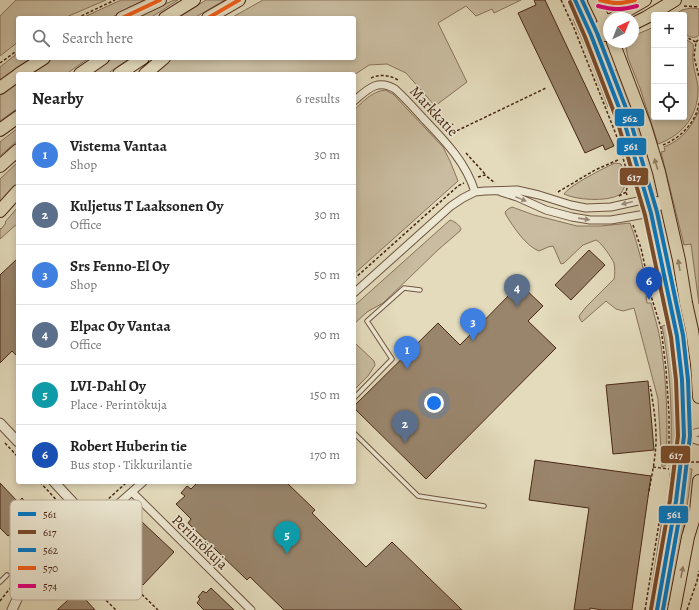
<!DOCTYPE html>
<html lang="en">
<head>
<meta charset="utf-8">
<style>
	body { margin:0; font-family:Alegreya,serif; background:#f2f2f2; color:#222 }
	.controls { position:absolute; right:12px; top:12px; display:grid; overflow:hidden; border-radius:4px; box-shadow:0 2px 6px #0003 }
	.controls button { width:36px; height:36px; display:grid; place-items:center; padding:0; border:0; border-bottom:1px solid #e0e0e0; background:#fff; color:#222; font:20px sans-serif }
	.compass { position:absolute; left:603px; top:12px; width:36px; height:36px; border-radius:50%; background:#fff; box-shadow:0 2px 6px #0003; rotate:43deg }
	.you { position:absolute; left:434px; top:403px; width:14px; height:14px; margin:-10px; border:3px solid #fff; border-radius:50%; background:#1a73e8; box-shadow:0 0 0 6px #1a73e833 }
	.badge { display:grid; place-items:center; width:26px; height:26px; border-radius:50%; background:#8f2418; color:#fff; font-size:13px; font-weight:700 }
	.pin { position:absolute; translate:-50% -33px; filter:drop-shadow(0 1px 2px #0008) }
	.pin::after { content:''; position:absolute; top:21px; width:14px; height:12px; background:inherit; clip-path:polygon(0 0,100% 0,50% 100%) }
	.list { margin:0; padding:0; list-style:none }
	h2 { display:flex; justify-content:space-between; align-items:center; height:52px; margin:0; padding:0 16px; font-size:17px }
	h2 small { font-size:13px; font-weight:400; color:#767676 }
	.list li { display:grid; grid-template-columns:26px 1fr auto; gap:12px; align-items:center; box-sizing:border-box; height:60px; padding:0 16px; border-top:1px solid #e0e0e0 }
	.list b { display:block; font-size:15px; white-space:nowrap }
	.list p { margin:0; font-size:13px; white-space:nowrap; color:#767676 }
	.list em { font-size:13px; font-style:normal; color:#767676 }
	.icon { flex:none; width:22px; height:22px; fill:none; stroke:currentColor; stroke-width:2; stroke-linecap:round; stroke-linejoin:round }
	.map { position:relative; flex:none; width:699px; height:610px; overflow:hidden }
	.search { position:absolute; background:#fff; box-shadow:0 2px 6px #0003; left:16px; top:16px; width:340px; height:44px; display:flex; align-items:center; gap:10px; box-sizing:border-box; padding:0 14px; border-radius:4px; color:#767676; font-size:15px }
	.panel { position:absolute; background:#fff; box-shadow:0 2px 6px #0003; left:16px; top:72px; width:340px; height:412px; border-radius:4px }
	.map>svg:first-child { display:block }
</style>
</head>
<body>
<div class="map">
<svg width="699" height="610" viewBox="0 0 699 610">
	<rect width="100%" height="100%" fill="#e3dbbc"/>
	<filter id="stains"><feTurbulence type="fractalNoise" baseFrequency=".005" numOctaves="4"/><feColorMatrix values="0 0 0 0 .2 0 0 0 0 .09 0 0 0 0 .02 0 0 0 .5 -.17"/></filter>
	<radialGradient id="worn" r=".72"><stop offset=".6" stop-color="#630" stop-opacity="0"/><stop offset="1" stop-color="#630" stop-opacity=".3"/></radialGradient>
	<path fill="#c9bca0" stroke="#89725b" d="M16,0H106L64,18H18V42L0,56V16Z
		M121,0H150L110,18H82Z
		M174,0H178L150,18H134Z
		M206,0H225L194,18H177Z
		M263,0H521L494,13L492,9L476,16L466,6L438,23L467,82L435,106L406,73L387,64L369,65L354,75V74H152L173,58H354V18H231Z
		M691,8L699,9V35C694,40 689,36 684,34V15H674L682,10Z
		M577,17L592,51L612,105L608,107L586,48L573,19Z
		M654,27V117H684V38L693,44C694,50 692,56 693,62C694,71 697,79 698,87C699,115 683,135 658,144L640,88L628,58L626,48L627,42H633V36Z
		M18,53V58H34L0,81V67Z
		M54,58H89L66,74H27Z
		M113,58H130L107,74H90Z
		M619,69L645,144L639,146L613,71Z
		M18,80V108L0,121V93Z
		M385,90L393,94L443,147L450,161L458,181L354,274V110C364,101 371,92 385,90Z
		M699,110V304L691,244L684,245L661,152L665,151L664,147C682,140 692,127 699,110Z
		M18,128V140L0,156V142Z
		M18,162V184L0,205V179Z
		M615,163L621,164C623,171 627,178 625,185C624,188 622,193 619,195C607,202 576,200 564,194C570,185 604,168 615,163Z
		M18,207V223L0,239V228L1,229L6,223L5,222Z
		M512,207L534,215L577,226H601L630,223C639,247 644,271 649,296L646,297L647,303H651C654,315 658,327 660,339C667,380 668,423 666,465L662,467L658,399L634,308L623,311L616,309L606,301L582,322L580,319L579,316L586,307L614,279C615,275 615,268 614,263C611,257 602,243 596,240L583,245L564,263L561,264L555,250L553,246L548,247L539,251C526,246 514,228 506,215L505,212L508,209Z
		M450,220C454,221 460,225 461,229L460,231L439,249L383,303L367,312L354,324V306Z
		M666,325C670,338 671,351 672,365C675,393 675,420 675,448H671C672,407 670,366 662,326Z
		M354,342L374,361L375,365L368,376L354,390Z
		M685,468L692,469L687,507L671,605L664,604L680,511Z
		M670,473H673L668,511L653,599L650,598L662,520L668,498Z"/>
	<path fill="#99856c" stroke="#492716" d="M534,0H545L614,146L605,150L603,145L585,153L518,13L536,5Z
		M589,250L605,265L571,300L555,285Z
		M18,258V357L12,351L0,363V275Z
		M520,284L543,306L528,321L556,348L426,479L354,408V406L438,323L460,345Z
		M648,381L654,450L613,454L606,385Z
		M535,460L651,476L632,610H602L590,608V610H574L589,508L529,500Z
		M198,482H286L315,510L312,513L366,567L392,542L462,610H284L250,577L247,580L188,523L191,519L176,504L185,496L181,493L187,486L191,489Z
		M0,483L18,502L22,498L28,504L23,508L41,528L27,541L19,532L16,535L13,532L8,536L0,528Z
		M141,521L174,552L143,585L110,554Z
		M211,588L234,610H204L197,603L200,599L198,597L203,591L206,593Z
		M78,591L95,610H57Z"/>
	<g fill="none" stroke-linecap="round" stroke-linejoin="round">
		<g stroke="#705440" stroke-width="5.5">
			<path id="service" d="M354,398L392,359L367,321L404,288L420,290
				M354,433L418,496L484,506
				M0,582L7,575"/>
		</g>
		<g stroke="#705440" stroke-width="9">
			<path id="minor" d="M354,101C367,90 377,78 395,89C405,98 414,108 423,118C444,140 466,162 475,192
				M501,192L517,197L546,210L572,217L590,220H611L651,213L665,202
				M354,293L451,206L463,198L475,192L485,191L517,190L539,195L571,205L586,208L611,207L647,199L665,202
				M684,436L699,441
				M684,436L699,432
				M132,492L251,610
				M94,525L143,482"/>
		</g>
		<g stroke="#705440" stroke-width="11">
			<path id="tertiary" d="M0,423L18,442
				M12,610L18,597L25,587L94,525L54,482"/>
		</g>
		<g stroke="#492716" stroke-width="14">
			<path id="primary" d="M575,0L591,35L623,118L651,213L665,276L671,308L677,336L682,380L684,436L676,501L657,610
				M594,0L609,31
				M613,42L645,126L659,172L679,260L686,303L692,330L697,364L699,397
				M674,610L688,537L696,511L699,481"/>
		</g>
		<g stroke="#492716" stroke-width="14">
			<path id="trunk" d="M600,0C615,5 619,5 635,0
				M122,18L160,0
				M165,18L194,0
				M208,18L239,0
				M614,18L645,0
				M633,24L647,17L675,0
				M591,35L605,23L609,20
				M591,35H609
				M19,74L44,58
				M80,74L103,58
				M119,74L143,58
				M145,74L164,58
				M0,88L18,75
				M0,130L18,117
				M0,166L18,150
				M0,211L18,191"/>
		</g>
		<path stroke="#492716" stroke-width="1.5" stroke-dasharray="3 2" stroke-linecap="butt" d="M561,0L574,28L617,137
			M684,6L699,7
			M77,18L115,0
			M684,36L696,42L694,57L699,77
			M696,42L699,39
			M0,63L18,50
			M371,78C380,74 390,75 398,80
			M448,135L546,88
			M663,145C680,138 696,123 699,103
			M466,153L485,174
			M622,154L629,180L626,192L627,195
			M478,177L485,175L495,183
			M558,192L595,170L618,160
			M619,196L626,192
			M633,225L641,248L652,299L661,328L666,369L669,414V466
			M354,279L458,186L464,183
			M5,443L18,457
			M691,462H699
			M653,467L669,469
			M40,482L80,526
			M649,491C651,479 654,466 655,454C658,433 654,407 650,386
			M94,512L127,482
			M88,542L158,610
			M74,569L116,610
			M0,601L11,587L16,583
			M645,610L660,517L663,510
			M687,610L697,581L699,571"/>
		<use href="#service" stroke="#ede8d3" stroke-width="3.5"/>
		<use href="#minor" stroke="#ede8d3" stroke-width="7"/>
		<use href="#tertiary" stroke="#ede8d3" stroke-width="9"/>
		<use href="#primary" stroke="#e3dbbc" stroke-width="12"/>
		<use href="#trunk" stroke="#e3dbbc" stroke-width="12"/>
		<g stroke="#ede8d3" stroke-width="7">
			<path id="bus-1" d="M575,0L591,35L623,118L651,213L677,336L682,380L684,436L676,501L657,610"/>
		</g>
		<g stroke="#ede8d3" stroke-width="7">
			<path id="bus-2" d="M570,2L585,37L617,120L645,215L671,337L676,380L678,436L670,500L651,609"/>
		</g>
		<g stroke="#ede8d3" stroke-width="7">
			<path id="bus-3" d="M582,0L597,33L629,116L657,212L683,335L688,380L690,436L682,502L663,610"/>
		</g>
		<g stroke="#ede8d3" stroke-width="7">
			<path id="bus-4" d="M600,0C614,4 621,4 635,0
				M122,18L160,0
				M208,18L239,0"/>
		</g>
		<g stroke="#ede8d3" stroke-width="7">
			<path id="bus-5" d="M598,6C613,10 622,10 637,6"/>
		</g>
		<use href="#bus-1" stroke="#007ac9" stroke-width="4"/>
		<use href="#bus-2" stroke="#7a4b2a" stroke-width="4"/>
		<use href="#bus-3" stroke="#007ac9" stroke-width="4"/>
		<use href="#bus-4" stroke="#f66019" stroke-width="4"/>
		<use href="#bus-5" stroke="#e5007d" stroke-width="4"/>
	</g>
	<defs><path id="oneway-solid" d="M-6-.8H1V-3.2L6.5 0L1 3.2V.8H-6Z"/></defs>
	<g fill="#968169">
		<use href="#oneway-solid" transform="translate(656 164) rotate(-107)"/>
		<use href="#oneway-solid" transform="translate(679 265) rotate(-100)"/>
		<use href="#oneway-solid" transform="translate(682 572) rotate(-79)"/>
	</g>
	<g fill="#9b8874">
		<use href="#oneway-solid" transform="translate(521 199) rotate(22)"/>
		<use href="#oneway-solid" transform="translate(627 203) rotate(166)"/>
		<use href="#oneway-solid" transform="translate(584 219) rotate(8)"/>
	</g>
	<g text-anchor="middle" stroke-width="3" stroke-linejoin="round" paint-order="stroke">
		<g font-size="15" fill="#492716" stroke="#ede8d3">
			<text transform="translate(434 111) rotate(47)" y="5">Markkatie</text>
			<text transform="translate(200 542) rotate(44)" y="5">Perintökuja</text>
		</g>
	</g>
	<rect x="10" y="500" width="132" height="100" rx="6" fill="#ede8d3" stroke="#bcae9a" stroke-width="1"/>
	<rect x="18" y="512" width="18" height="4" fill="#007ac9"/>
	<rect x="18" y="530" width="18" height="4" fill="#7a4b2a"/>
	<rect x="18" y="548" width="18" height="4" fill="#007ac9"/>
	<rect x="18" y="566" width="18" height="4" fill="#f66019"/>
	<rect x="18" y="584" width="18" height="4" fill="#e5007d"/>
	<g font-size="11" fill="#492716">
		<text x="43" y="518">561</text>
		<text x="43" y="536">617</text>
		<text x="43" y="554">562</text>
		<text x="43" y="572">570</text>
		<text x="43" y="590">574</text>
	</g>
	<g stroke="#ede8d3" stroke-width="1.5">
		<rect x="614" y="108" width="31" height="19" rx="4" fill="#007ac9"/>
		<rect x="616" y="137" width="31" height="19" rx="4" fill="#007ac9"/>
		<rect x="619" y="167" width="30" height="19" rx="4" fill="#7a4b2a"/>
		<rect x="660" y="445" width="31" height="19" rx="4" fill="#7a4b2a"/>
		<rect x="658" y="505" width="31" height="19" rx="4" fill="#007ac9"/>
	</g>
	<g font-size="11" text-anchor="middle" font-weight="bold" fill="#fff">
		<text x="630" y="122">562</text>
		<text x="631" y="150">561</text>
		<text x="634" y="181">617</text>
		<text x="676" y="459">617</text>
		<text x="674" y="518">561</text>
	</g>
	<rect width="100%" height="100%" filter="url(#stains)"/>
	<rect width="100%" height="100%" fill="url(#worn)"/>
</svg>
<div class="controls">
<button>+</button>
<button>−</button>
<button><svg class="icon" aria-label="locate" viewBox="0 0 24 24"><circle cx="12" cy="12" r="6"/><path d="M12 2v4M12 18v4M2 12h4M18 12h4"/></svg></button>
</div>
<svg class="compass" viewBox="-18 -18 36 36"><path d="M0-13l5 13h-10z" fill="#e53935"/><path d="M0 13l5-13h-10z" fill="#767676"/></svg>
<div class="you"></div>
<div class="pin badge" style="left:407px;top:369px;background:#3f7fe0">1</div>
<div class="pin badge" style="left:405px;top:443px;background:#5c6f8a">2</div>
<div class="pin badge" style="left:473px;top:341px;background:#3f7fe0">3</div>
<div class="pin badge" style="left:517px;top:307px;background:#5c6f8a">4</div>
<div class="pin badge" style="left:287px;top:554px;background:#0f9aa8">5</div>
<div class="pin badge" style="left:649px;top:300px;background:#1a4fb4">6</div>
<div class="search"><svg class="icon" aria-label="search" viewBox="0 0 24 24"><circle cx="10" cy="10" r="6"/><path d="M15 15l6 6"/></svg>Search here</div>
<section class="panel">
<h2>Nearby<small>6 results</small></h2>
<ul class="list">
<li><span class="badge" style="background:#3f7fe0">1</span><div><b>Vistema Vantaa</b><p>Shop</p></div><em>30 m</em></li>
<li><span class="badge" style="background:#5c6f8a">2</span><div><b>Kuljetus T Laaksonen Oy</b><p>Office</p></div><em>30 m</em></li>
<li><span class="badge" style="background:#3f7fe0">3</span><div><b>Srs Fenno-El Oy</b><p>Shop</p></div><em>50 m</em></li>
<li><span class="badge" style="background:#5c6f8a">4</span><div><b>Elpac Oy Vantaa</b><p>Office</p></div><em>90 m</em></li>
<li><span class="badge" style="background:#0f9aa8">5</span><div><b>LVI-Dahl Oy</b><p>Place · Perintökuja</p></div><em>150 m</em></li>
<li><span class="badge" style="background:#1a4fb4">6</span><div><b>Robert Huberin tie</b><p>Bus stop · Tikkurilantie</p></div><em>170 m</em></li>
</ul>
</section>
</div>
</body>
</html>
